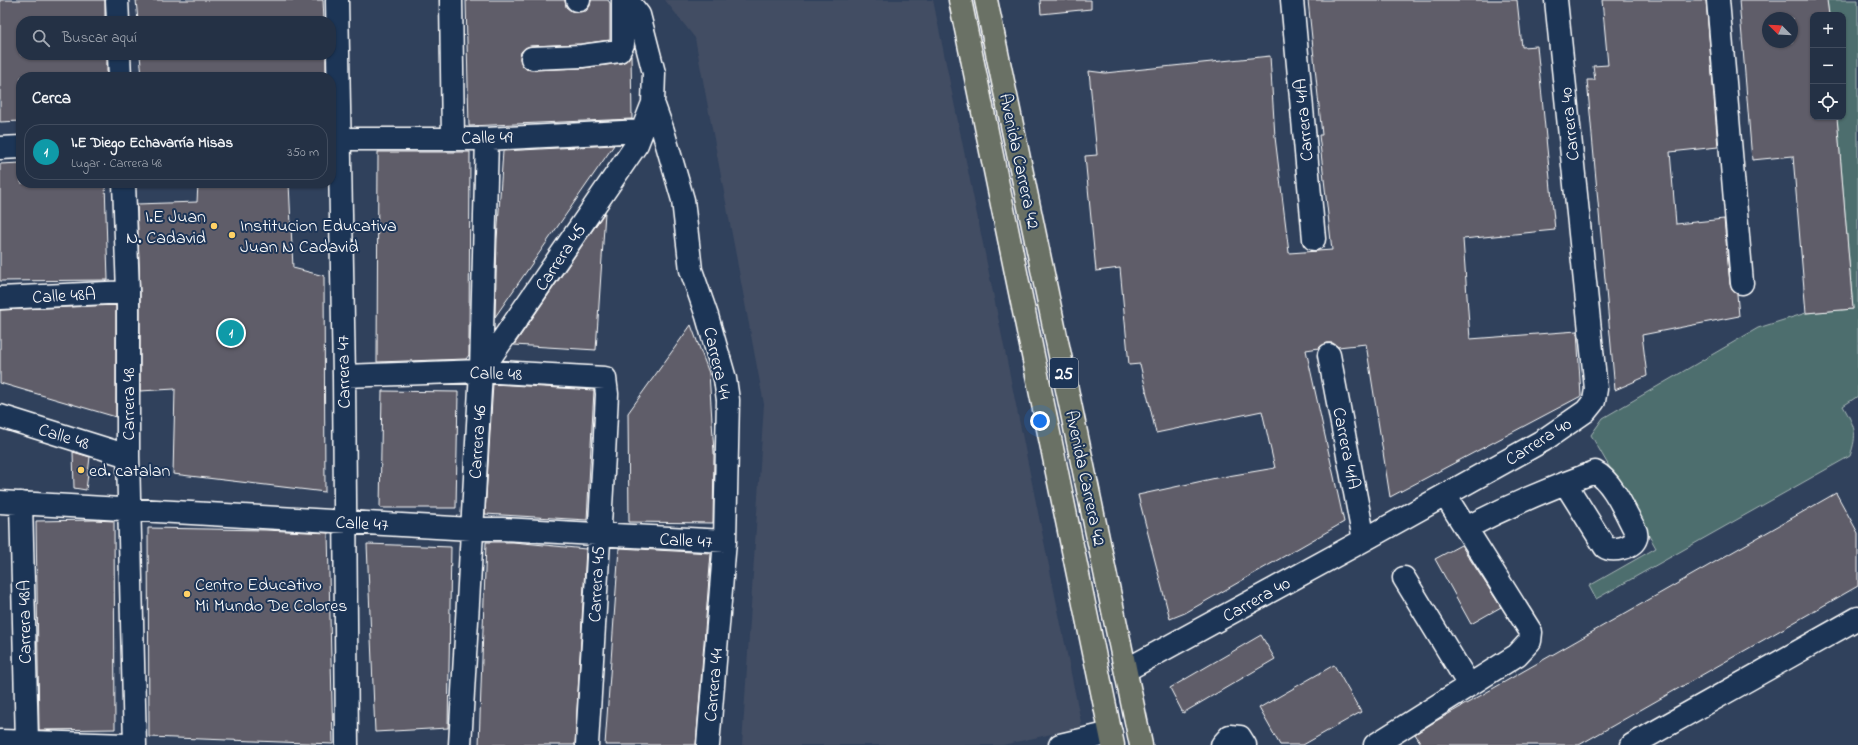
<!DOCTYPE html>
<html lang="es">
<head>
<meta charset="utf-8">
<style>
	body { margin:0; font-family:"Indie Flower",sans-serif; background:#303d50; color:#f1f3f6 }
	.controls { position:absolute; right:12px; top:12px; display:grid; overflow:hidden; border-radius:8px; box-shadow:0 1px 3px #0004 }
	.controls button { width:36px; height:36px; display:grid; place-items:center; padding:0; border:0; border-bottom:1px solid #414c5e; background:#243145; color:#f1f3f6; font:20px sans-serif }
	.compass { position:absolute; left:1762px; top:12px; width:36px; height:36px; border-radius:50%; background:#243145; box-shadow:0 1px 3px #0004; rotate:294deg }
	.you { position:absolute; left:1040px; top:421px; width:14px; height:14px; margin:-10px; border:3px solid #fff; border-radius:50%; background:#1a73e8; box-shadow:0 0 0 6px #1a73e833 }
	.badge { display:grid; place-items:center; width:26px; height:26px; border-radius:50%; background:#ea580c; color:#fff; font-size:13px; font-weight:700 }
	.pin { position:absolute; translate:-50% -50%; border:2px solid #fff; box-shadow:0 1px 4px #0006 }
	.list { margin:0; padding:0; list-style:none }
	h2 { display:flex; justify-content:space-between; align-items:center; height:52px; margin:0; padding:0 16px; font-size:17px }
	h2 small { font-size:13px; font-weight:400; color:#a3a9b3 }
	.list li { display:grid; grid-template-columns:26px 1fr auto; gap:12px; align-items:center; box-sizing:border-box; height:56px; margin:0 8px 8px; padding:0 8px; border:1px solid #414c5e; border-radius:16px }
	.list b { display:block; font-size:15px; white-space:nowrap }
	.list p { margin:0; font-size:13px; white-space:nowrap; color:#a3a9b3 }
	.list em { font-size:13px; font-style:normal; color:#a3a9b3 }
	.icon { flex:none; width:22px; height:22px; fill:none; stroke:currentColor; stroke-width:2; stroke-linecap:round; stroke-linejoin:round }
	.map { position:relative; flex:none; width:1858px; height:745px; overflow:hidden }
	.search { position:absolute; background:#243145; box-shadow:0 1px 3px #0004; left:16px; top:16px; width:320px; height:44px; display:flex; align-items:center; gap:10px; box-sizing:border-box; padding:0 14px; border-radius:16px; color:#a3a9b3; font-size:15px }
	.panel { position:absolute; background:#243145; box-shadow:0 1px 3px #0004; left:16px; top:72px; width:320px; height:116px; border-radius:16px }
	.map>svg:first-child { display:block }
</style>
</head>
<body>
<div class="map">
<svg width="1858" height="745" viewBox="0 0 1858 745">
	<rect width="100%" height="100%" fill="#30415c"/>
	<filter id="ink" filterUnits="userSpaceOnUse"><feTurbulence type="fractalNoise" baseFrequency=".025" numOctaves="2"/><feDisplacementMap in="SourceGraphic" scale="8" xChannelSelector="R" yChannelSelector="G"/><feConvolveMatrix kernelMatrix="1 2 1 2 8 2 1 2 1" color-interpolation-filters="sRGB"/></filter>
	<g filter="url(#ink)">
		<path fill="#424d63" d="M665,0H933L1082,727L1003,745H742L764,404L695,38Z"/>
		<path fill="#4d6e6e" stroke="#a6b6b6" d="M1827,0H1858V396L1843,406C1855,427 1858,433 1850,456L1596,599L1589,586L1656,548L1591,435L1603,418L1758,328L1806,313L1853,309L1837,117H1843V15H1829Z"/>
		<path fill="#5e5d69" stroke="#fff" fill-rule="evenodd" d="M0,0H105V21H21V55H107V77H21V121L0,122Z
			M136,0H323L324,21H138Z
			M466,0H565L566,7L571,11L577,12L586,11L590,6L591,0H608L610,3V40L581,44L531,46L525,48L521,52L520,59L522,65L526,69L532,70L583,68L621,63L626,61L631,55L632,119L469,126Z
			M1040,0H1091V9L1041,14Z
			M1308,0H1517L1522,47L1537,46L1555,230L1463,239L1470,339L1577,331L1581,396L1390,497L1366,344L1338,347L1333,343H1327L1319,348L1306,350L1344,522L1185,613L1170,619L1138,495L1216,478L1275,468L1262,411L1156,433L1140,364L1129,365L1120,268L1096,271L1085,156L1097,155L1089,71L1105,73L1270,56L1275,137L1289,253L1332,250L1319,135H1322Z
			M1602,0H1706L1718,147L1670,152L1676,224L1724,219L1730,284L1732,290L1737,294L1739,316L1642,335L1647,376L1615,390L1587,80H1595L1593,66L1608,65Z
			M1739,0H1827L1829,15H1813V117H1837L1853,309L1806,313L1793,156L1752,160ZM1768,18H1792V42H1768Z
			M140,55H326V77H142Z
			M614,145L495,317L497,240L503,151Z
			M378,152H470L469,345V355L466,359L377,362Z
			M21,163V183H105L108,280L0,281V164Z
			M198,183H289L293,268L324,276L325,492L173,474L175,389L140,391V292L137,204L197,202Z
			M605,212L596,350L514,345Z
			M116,305V417L0,383V310Z
			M691,325L709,373L714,453L713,523L629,522L628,413Z
			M493,384L594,390L587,520L485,514Z
			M382,391L458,392L456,508H380Z
			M73,452L90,457L86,490L74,488Z
			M1836,493L1858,533V586L1579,745H1422L1415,734L1436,721Z
			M94,520L114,521L115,729L39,730L36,521Z
			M148,528L265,530L328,533L333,744L149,737Z
			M486,542H513L586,549L575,745H479Z
			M367,544L451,547L448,728L375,732Z
			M1461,545L1501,607L1471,624L1435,559Z
			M619,548L711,553L696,745H605Z
			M1261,635L1275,659L1183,713L1170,688Z
			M1334,665L1361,712L1303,745H1280L1259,708Z"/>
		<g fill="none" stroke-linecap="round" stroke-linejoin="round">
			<g stroke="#fff" stroke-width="25">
				<path id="minor" d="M117,0L118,21
					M337,0L344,376L347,745
					M451,0L453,138
					M577,0H579
					M627,0L639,15L654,73L653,103L663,131L683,200L691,270L707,316L725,379L728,400L725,541L708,745
					M1292,0L1314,239
					M1718,0L1742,283
					M119,55L120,77
					M532,58L582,56L619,51L623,44V0
					M331,139H487L642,131
					M0,148L21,147
					M124,183L128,292V456L135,745
					M0,298L128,292
					M1329,355L1364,540
					M481,371L637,144L653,103
					M344,376L481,371L605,378L607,394L604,455L587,745
					M0,416L128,456
					M0,502L471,529H502L725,541
					M21,503L27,742
					M1466,528C1508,506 1550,488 1595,472C1613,481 1626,514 1636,532C1636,534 1637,536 1636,538C1633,548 1612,552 1605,547L1565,483
					M1404,578L1469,685
					M1126,670L1364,540L1544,440L1586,411L1594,401L1596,389L1556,0
					M0,741L127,745
					M460,745L481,371L487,139
					M1060,745L1111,733
					M1222,745L1230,736L1240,737L1245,745
					M1375,745L1517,655L1530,641L1531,632L1445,495
					M1632,745L1858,618"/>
			</g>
			<g stroke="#fff" stroke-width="25">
				<path id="highway" d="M960,0L1113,745
					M986,0L1141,745"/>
			</g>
			<use href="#minor" stroke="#1d3557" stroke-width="22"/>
			<use href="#highway" stroke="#6b7165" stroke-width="22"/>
		</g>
	</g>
	<g fill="#ffd166" stroke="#1d3557" stroke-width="1.5">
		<circle cx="214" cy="226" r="4"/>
		<circle cx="232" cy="235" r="4"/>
		<circle cx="81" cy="470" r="4"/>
		<circle cx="187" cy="594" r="4"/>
	</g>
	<g text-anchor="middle" stroke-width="4" stroke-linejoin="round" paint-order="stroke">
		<rect fill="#1d3557" stroke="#bbc2cd" stroke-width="1" x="1050" y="358" width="28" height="30" rx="3"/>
		<g font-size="17" font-weight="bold" fill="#fff">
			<text x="1064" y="379">25</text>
		</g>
		<g font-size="18" fill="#fff" stroke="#1d3557">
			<text transform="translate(1303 120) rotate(-95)" y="6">Carrera 41A</text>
			<text transform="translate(1569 124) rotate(-96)" y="6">Carrera 40</text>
			<text transform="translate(487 137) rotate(-1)" y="6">Calle 49</text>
			<text transform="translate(1020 161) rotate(78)" y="6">Avenida Carrera 42</text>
			<text transform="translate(560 257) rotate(-56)" y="6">Carrera 45</text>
			<text transform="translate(64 295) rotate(-3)" y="6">Calle 48A</text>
			<text transform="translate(718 363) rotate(77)" y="6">Carrera 44</text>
			<text transform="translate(343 372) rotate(-91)" y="6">Carrera 47</text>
			<text transform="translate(496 373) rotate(2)" y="6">Calle 48</text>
			<text transform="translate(128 404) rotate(-90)" y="6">Carrera 48</text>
			<text transform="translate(64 436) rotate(17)" y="6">Calle 48</text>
			<text transform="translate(1538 441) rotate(-32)" y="6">Carrera 40</text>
			<text transform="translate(477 442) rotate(-86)" y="6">Carrera 46</text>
			<text transform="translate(1347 448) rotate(79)" y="6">Carrera 41A</text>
			<text transform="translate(1086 478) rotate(78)" y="6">Avenida Carrera 42</text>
			<text transform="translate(362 523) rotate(3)" y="6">Calle 47</text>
			<text transform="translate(686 540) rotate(3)" y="6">Calle 47</text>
			<text transform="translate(596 584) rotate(-87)" y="6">Carrera 45</text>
			<text transform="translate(1256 599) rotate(-29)" y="6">Carrera 40</text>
			<text transform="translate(24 622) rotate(-91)" y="6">Carrera 48A</text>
			<text transform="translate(713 685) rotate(-85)" y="6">Carrera 44</text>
		</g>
		<g font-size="18" fill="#fff" stroke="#1d3557" text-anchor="start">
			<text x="206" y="222" text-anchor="end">I.E Juan<tspan x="206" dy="21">N. Cadavid</tspan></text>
			<text x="240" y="231">Institucion Educativa<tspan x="240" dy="21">Juan N Cadavid</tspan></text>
			<text x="89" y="476">ed. catalan</text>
			<text x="195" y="590">Centro Educativo<tspan x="195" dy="21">Mi Mundo De Colores</tspan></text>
		</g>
	</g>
</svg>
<div class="controls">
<button>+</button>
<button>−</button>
<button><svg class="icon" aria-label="locate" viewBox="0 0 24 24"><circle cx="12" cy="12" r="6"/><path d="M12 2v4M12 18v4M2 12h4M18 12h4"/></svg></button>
</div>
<svg class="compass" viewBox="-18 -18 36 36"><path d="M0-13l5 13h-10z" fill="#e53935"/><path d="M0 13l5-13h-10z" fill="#a3a9b3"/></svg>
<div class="you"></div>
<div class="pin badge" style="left:231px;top:333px;background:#0f9aa8">1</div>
<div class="search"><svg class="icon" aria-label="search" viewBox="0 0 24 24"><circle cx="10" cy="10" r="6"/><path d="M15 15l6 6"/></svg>Buscar aquí</div>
<section class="panel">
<h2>Cerca<small></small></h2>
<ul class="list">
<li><span class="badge" style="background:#0f9aa8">1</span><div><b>I.E Diego Echavarría Misas</b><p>Lugar · Carrera 48</p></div><em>350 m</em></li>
</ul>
</section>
</div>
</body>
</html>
